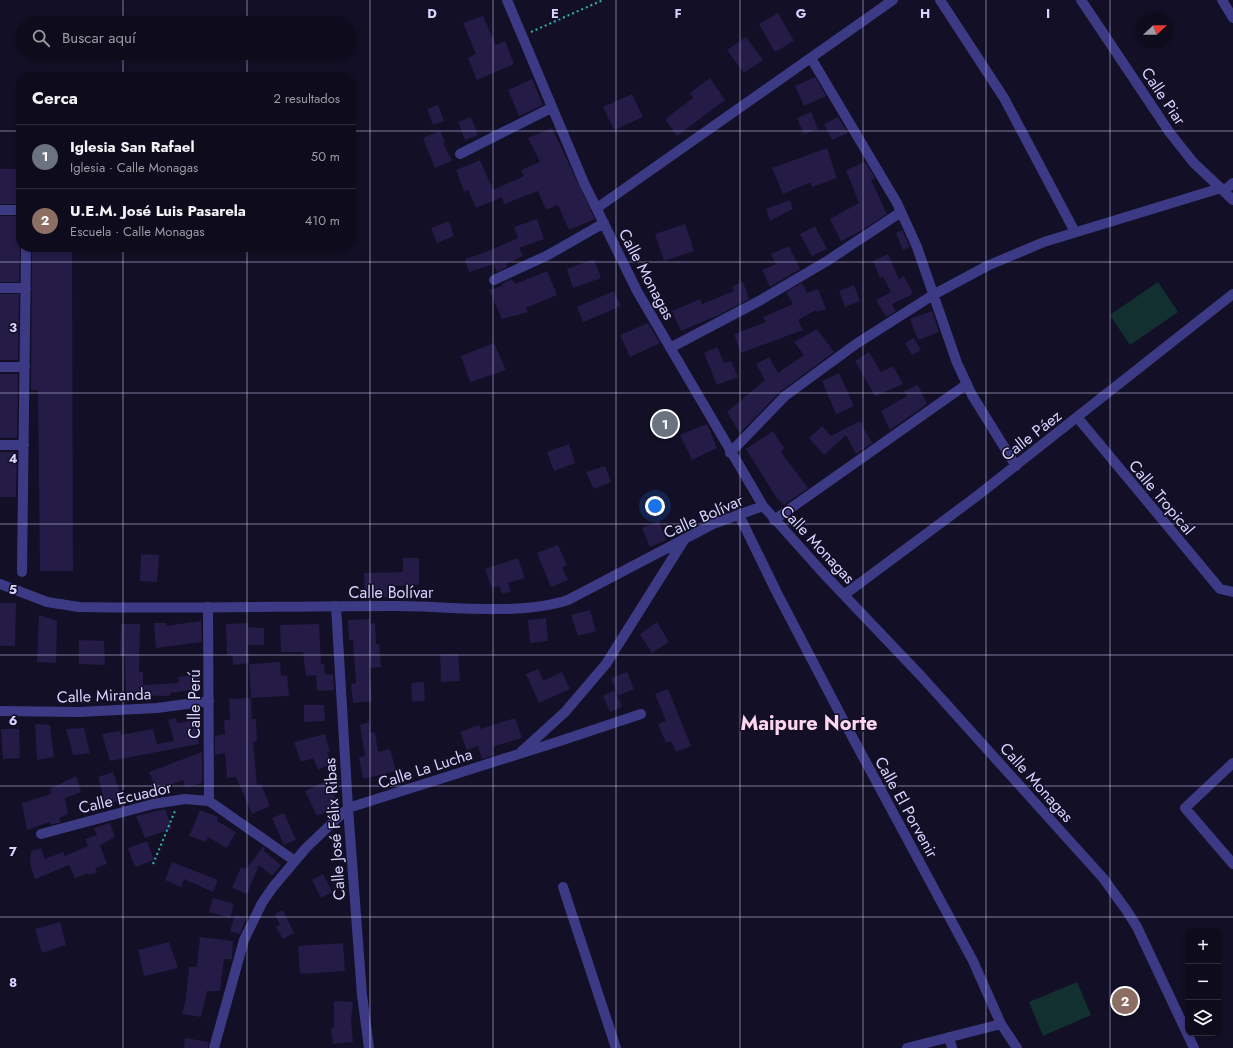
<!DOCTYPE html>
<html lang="es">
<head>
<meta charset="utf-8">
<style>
	body { margin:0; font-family:Jost,sans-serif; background:#1c1929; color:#f1f3f6 }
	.controls { position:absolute; right:12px; bottom:12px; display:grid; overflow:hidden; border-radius:8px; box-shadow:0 2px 6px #0003 }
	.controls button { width:36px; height:36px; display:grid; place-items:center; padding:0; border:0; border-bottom:1px solid #2e2b3b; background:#0e0b1c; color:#f1f3f6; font:20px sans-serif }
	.compass { position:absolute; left:1137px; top:12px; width:36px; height:36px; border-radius:50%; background:#0e0b1c; box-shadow:0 2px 6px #0003; rotate:68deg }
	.you { position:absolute; left:655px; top:506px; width:14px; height:14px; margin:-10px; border:3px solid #fff; border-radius:50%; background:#1a73e8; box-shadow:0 0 0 6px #1a73e833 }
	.badge { display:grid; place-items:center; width:26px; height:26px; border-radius:50%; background:#00e5ff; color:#fff; font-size:13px; font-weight:700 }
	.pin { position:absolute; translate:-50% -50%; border:2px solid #fff; box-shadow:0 1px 4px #0006 }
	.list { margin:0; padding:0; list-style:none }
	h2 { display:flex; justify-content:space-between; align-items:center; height:52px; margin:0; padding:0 16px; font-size:17px }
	h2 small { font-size:13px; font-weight:400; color:#9b9ba3 }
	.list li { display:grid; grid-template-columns:26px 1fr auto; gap:12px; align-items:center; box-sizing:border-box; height:64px; padding:0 16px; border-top:1px solid #2e2b3b }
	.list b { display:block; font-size:15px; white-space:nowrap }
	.list p { margin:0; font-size:13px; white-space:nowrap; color:#9b9ba3 }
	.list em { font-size:13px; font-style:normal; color:#9b9ba3 }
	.icon { flex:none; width:22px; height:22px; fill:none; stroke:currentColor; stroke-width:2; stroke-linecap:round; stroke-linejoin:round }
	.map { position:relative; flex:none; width:1233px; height:1048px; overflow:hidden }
	.search { position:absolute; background:#0e0b1c; box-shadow:0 2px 6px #0003; left:16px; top:16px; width:340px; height:44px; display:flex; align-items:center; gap:10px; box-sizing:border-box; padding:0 14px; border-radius:22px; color:#9b9ba3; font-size:15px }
	.panel { position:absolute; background:#0e0b1c; box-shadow:0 2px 6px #0003; left:16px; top:72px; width:340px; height:180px; border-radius:16px }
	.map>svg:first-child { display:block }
</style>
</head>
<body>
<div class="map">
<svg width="1233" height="1048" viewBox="0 0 1233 1048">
	<rect width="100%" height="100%" fill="#130f26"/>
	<path fill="#12302f" d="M1158,282L1178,312L1130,345L1110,315Z
		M1077,982L1091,1015L1043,1036L1029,1002Z"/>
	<path fill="#241b47" d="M778,13L794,41L775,52L759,24Z
		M483,16L496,45L505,41L514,64L477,80L468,58L476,54L463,23Z
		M746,37L763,60L744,73L727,50Z
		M815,77L826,96L804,106L795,86Z
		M710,78L725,100L677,136L665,119L693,98L690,93Z
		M532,79L543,105L519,116L508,90Z
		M632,94L643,117L614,130L603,107Z
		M438,105L444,121L433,125L427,109Z
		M811,112L818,129L804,134L797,118Z
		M471,117L478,135L465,140L458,122Z
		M838,117L848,133L832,140L824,124Z
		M552,128L595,219L569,230L558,205L546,210L538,191L504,204L502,197L476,208L468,190L464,192L456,170L480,160L493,190L524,176L521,170L540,162L528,138Z
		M440,131L445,142L443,143L452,161L435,168L423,138Z
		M827,148L837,178L812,187L811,182L783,194L772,168Z
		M865,162L875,178L871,180L887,214L859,232L841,241L830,219L859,203L846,170Z
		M0,169H21V204H0Z
		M790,200L793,209L770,221L766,209Z
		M0,216H21L19,282H0Z
		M537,219L544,239L519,248L523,256L506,264L507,267L497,272L494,264L469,272L465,259L488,251L518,238L514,227Z
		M449,221L454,236L437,243L431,228Z
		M685,224L694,251L664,261L655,234Z
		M815,226L827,249L812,256L800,234Z
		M902,230L910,247L903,250L896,233Z
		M789,246L800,269L770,287L762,270L776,264L771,254Z
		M32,247H72L73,571H40L38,390H31Z
		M888,254L899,279L904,276L913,294L892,304L896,311L886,317L876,300L891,292L883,277L880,278L873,261Z
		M594,259L601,278L573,288L567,269Z
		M547,271L557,295L526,308L528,312L502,319L489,290L502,286V284L512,279L515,284Z
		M743,282L749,299L721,314L681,331L672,311L700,299L702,304L734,291L732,286Z
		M802,283L807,293L818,289L826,309L817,312L816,310L798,320L803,330L741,353L734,334L766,322L763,317L793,304L786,292Z
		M854,285L860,301L845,307L839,291Z
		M614,291L621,306L583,322L577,307Z
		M0,294H19L18,360H0Z
		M932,311L939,332L918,340L910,319Z
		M648,323L660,343L630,357L620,335Z
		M817,329L834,352L781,391L740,433L727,412L765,380L756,364L769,357L778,373L804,355L794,342Z
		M914,338L921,350L912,355L905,343Z
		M494,343L506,370L470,382L461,356Z
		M717,347L724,363L731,361L738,377L717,385L704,353Z
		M869,352L881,372L893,366L903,384L875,396L855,361Z
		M839,373L854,406L836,414L822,381Z
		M0,374H18L17,438H0Z
		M918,385L927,404L890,430L881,411L907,396L904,391Z
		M674,412L680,426L656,436L650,422Z
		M860,421L872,443L856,454L846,435L824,455L809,438L822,426L831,436Z
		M707,424L717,448L692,460L680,435Z
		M773,431L784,448L781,452L808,488L784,505L776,497L746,449Z
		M569,444L575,463L554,471L547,452Z
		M0,452H17L16,497H0Z
		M605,466L611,482L594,489L586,472Z
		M659,521L666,540L650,547L642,528Z
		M558,545L567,565L562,567L568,580L551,587L537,553Z
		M141,554L159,555L157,582L140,581Z
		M403,558H419V585L392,586L393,597L365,598L364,573L403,572Z
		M518,558L525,578L508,583L511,591L502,594L499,586L492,588L485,569Z
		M0,603H16L15,646H0Z
		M590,610L596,631L578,636L571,615Z
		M39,615L57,621L56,663L37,662Z
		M546,618L548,641L530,643L528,620Z
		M370,619V624L375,623L376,644H379L381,667L369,668L372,701L353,703L351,684L356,683L353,640H349L348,620Z
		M201,621L202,642L156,648L154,623H166V626Z
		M657,622L669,642L652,653L640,634Z
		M248,623V627L264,628V645H248L249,663L233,665L232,655H227L226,624Z
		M121,624H140L139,672H143V685L179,683L178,677L200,674L201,689L170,693V696L126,695L125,656H120Z
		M319,624L321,664H324L325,675L333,674L334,690L317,691L316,675L306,676L303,652H281L280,625Z
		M79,640L104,641L105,665L79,664Z
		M440,654H458L460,681L441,682Z
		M280,662L281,676L287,675L289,696L251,698L249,664Z
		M538,669L543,681L562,672L570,689L539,703L526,674Z
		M627,672L634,689L618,696L611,678Z
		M424,682L425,701L412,702L411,683Z
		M668,689L691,746L676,752L671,741L666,743L658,724L666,721L655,694Z
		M615,690L622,707L610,712L603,696Z
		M251,698L252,719H256L257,741H253L257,785L261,784L270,806L252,814L236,777L227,778L225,753L215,755V736L225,734L224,720H230L229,699Z
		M304,705H324L325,721L304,722Z
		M176,718L177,723L195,720L199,744L110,761L102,734L120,731L121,735L153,729L157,744L174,741L168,720Z
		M515,718L522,738L492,747L494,755L482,759L478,746L467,750L460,732L479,725L481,729Z
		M369,722L370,733L375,732L378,752L390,749L396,771L363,779L359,757L365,756L360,725Z
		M35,724L50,725L54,757L37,760Z
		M84,728L90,753L73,755L66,729Z
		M1,729H19L20,758L3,759Z
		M325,734L330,752L327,753L332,763L318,770L313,758L301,762L294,742Z
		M202,752V783L185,787L183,780L157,790L149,772Z
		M113,772L122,799L106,806L98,777Z
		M76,776L81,792L65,798L68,814L59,818L61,822L51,825L50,822L27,830L22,803L51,794L50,789Z
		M328,780L339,806L317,816L305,791Z
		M165,809L172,829L145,838L136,816Z
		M200,810L218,817L217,821L236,832L227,848L208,837L206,842L189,836Z
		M284,813L296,840L284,845L272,818Z
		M110,823L115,837L100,845L107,864L95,868L97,872L89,875L88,873L75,878L69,865L35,879L30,864L31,851L41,848L45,859L63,852L65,856L88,846L85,839L97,835L94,828Z
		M147,841L154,860L135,867L128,848Z
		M263,847L265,848L264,851L281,865L272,876L259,865L247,894L232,888L241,867L246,869Z
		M172,862L218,880L213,892L184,879L181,887L165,880Z
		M323,874L332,892L321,898L312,880Z
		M213,898L234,904L230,918L209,912Z
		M283,910L294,933L283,939L276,927L280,925L275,914Z
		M235,915L246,918L240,934L230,931Z
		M60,922L66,945L42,953L35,929Z
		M200,937L233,941L232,959H224L220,991H207L201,1017L182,1014L186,998L189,967H197Z
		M169,942L178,968L144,976L138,950Z
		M343,943L345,971L300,974L298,946Z
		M334,1001L353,1002L351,1020L353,1042L333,1044L331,1029L334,1028Z
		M185,1038L209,1042L208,1048H184Z"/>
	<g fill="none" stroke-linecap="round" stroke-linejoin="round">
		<path stroke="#2fb8b0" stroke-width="2" stroke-dasharray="2 3" stroke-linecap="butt" d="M531,32L603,0
			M153,864L175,811"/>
		<path stroke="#3d3a85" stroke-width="10" d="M507,0L584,183L637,291L763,506L824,574L922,677L1103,878L1127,911L1137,927L1194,1048
			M940,0L1004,98L1075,232
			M1081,0L1170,133L1193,162L1233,200
			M1222,0L1233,18
			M811,58L897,203L917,247L957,363L972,395L1016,466
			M460,154L551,108
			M1224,191L1233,183
			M597,208L893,0
			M0,210H21
			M494,280L548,255L604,223
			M0,288H26
			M670,348L759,301L827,261L901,212
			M0,367H25
			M1077,417L1220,589L1233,592
			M0,445H24
			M730,453L785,396L856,344L933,295L987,266L1044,242L1221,188
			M739,515L777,593L848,729L973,961L1001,1024L1017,1048
			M774,520L967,384
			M22,572L26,247
			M0,584L47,602L79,607C185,609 291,606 396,606C448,606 520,616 568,600L694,534L713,524L763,506
			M844,595L977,496L1233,294
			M336,606L348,808L362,995L369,1048
			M208,607L209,801
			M0,711L79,712L157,708L209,701
			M521,752L565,712L606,664L684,540
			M1233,763L1185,808L1233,864
			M41,834L153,804L185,799L209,801L295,861
			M563,887L616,1048
			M949,1037L952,1048
			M214,1048L244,940L262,903L273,887L306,848L348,808L557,742L641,714
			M907,1048L1001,1024"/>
	</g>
	<path fill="none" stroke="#d9d4ff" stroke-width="1" stroke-opacity="0.55" d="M123,0V23M247,0V23M370,0V1048M493,0V1048M616,0V1048M740,0V1048M863,0V1048M986,0V1048M1110,0V1048M123,53V77M247,53V77M0,131H21M351,131H1233M123,247V1048M247,247V1048M0,262H1233M0,393H1233M0,524H1233M0,655H1233M0,786H1233M0,917H1233"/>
	<g text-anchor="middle" stroke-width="3" stroke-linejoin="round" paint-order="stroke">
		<g font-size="16" fill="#d9d4ff" stroke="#130f26">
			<text transform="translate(1164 96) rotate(56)" y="6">Calle Piar</text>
			<text transform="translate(647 274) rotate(62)" y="6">Calle Monagas</text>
			<text transform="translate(1031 435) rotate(-38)" y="6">Calle Páez</text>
			<text transform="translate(1162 497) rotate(50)" y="6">Calle Tropical</text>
			<text transform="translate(703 516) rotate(-24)" y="6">Calle Bolívar</text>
			<text transform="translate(818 544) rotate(47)" y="6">Calle Monagas</text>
			<text x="391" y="598">Calle Bolívar</text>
			<text transform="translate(104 695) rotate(-2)" y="6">Calle Miranda</text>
			<text transform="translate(194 704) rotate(-90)" y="6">Calle Perú</text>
			<text transform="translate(425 768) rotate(-18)" y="6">Calle La Lucha</text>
			<text transform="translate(1037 782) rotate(48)" y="6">Calle Monagas</text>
			<text transform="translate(125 797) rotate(-13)" y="6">Calle Ecuador</text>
			<text transform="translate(907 807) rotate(61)" y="6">Calle El Porvenir</text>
			<text transform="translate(334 829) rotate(-94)" y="6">Calle José Félix Ribas</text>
		</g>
		<g font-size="20" font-weight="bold" fill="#ffd6f0" stroke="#130f26">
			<text x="809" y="730">Maipure Norte</text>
		</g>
	</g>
	<g font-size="13" text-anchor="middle" font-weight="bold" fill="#d9d4ff" stroke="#130f26" stroke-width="3" stroke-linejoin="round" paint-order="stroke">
		<text x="432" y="18">D</text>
		<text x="555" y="18">E</text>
		<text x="678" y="18">F</text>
		<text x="801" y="18">G</text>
		<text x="925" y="18">H</text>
		<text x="1048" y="18">I</text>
		<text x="13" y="332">3</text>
		<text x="13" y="463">4</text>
		<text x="13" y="594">5</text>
		<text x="13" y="725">6</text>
		<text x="13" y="856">7</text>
		<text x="13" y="987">8</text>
	</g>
</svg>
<div class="controls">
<button>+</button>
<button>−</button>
<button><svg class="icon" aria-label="layers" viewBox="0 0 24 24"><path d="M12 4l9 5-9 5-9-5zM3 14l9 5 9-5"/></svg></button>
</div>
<svg class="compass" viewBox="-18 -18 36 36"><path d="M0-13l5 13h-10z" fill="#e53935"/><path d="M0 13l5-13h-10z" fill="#9b9ba3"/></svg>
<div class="you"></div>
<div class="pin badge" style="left:665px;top:424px;background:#6b7280">1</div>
<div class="pin badge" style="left:1125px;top:1001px;background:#8d6e63">2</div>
<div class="search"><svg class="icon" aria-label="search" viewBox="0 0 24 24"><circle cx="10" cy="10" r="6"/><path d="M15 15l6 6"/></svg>Buscar aquí</div>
<section class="panel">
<h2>Cerca<small>2 resultados</small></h2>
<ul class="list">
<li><span class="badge" style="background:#6b7280">1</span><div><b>Iglesia San Rafael</b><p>Iglesia · Calle Monagas</p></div><em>50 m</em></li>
<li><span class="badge" style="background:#8d6e63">2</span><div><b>U.E.M. José Luis Pasarela</b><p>Escuela · Calle Monagas</p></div><em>410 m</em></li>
</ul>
</section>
</div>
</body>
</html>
